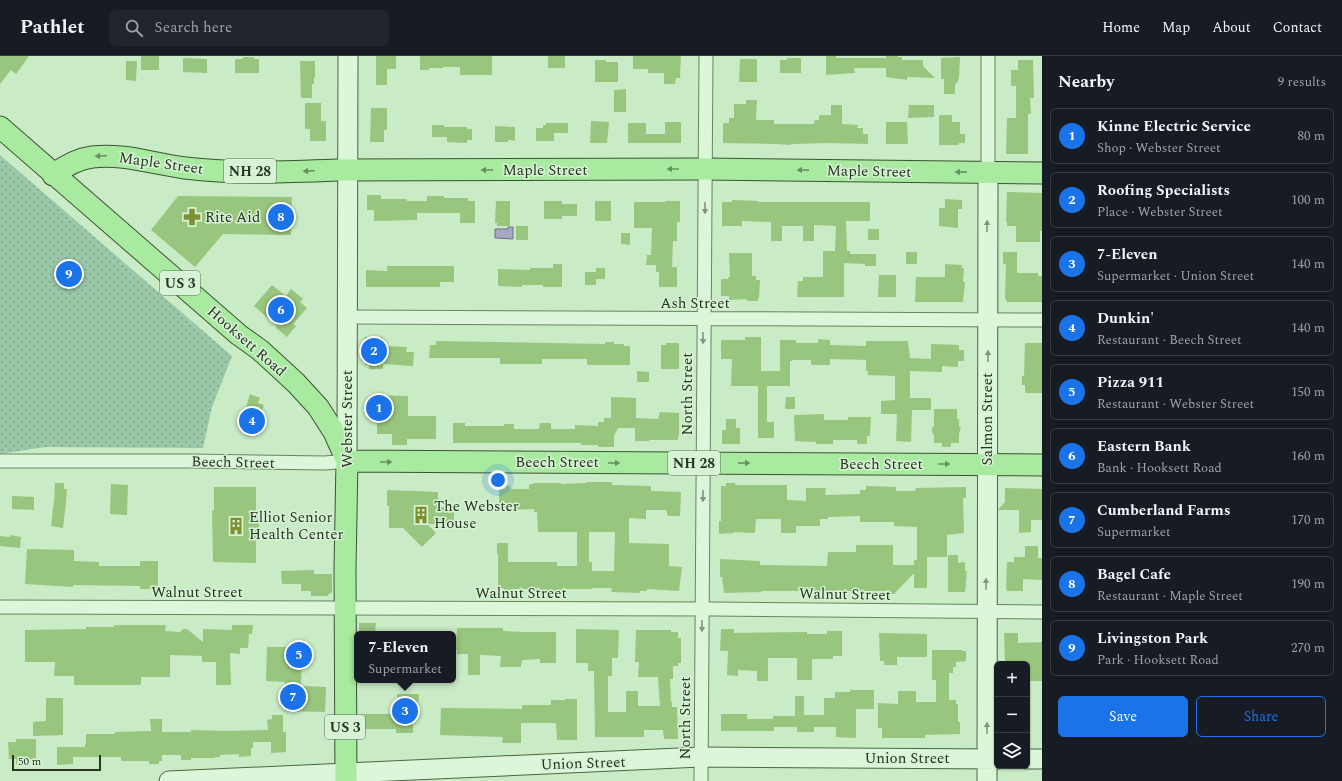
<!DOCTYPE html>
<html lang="en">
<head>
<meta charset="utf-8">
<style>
	body { margin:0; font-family:Spectral,serif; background:#20242c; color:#f1f3f6 }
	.controls { position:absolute; right:12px; bottom:12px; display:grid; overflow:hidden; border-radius:6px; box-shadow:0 1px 3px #0004 }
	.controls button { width:36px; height:36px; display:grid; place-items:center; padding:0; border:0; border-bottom:1px solid #363941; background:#171b24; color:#f1f3f6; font:20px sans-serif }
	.scale { position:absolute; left:12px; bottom:10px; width:89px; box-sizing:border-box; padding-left:4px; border:2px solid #26361f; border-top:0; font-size:11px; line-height:14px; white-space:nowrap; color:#26361f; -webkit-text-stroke:3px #d7f3d5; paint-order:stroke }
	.you { position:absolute; left:498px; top:424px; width:14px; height:14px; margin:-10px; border:3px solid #fff; border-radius:50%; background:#1a73e8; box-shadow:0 0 0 6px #1a73e833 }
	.badge { display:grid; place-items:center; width:26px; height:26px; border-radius:50%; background:#1a73e8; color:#fff; font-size:13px; font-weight:700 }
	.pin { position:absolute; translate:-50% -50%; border:2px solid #fff; box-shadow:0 1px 4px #0006 }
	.popup { position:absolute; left:354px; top:575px; width:102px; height:52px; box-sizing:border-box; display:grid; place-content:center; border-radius:6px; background:#171b24; filter:drop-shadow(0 1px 3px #0005); font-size:13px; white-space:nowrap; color:#9ea1a6 }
	.popup b { font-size:15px; color:#f1f3f6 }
	.popup::after { content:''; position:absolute; left:50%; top:100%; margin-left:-8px; border:8px solid transparent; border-top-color:#171b24 }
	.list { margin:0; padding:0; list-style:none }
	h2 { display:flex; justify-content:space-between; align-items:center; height:52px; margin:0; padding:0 16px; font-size:17px }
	h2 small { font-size:13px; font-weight:400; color:#9ea1a6 }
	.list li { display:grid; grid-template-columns:26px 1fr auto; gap:12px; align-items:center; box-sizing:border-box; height:56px; margin:0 8px 8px; padding:0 8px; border:1px solid #363941; border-radius:6px }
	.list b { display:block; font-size:15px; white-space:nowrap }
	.list p { margin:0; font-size:13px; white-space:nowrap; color:#9ea1a6 }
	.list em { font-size:13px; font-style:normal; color:#9ea1a6 }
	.actions { display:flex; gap:8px; padding:12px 16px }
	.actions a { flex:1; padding:9px 0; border:1px solid #1a73e8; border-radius:6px; text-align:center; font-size:14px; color:#1a73e8 }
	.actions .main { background:#1a73e8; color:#fff }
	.icon { flex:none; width:22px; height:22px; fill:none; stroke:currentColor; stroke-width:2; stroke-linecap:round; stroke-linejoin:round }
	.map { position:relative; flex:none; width:1042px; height:725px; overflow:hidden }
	header { display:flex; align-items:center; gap:24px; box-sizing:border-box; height:56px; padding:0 20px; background:#171b24; border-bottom:1px solid #363941 }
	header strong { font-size:19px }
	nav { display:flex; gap:22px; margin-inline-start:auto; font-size:14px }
	.search { width:280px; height:36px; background:#20242c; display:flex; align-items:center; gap:10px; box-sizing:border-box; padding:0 14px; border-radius:6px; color:#9ea1a6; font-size:15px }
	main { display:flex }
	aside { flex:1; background:#171b24 }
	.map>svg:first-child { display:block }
</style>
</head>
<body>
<header>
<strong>Pathlet</strong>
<div class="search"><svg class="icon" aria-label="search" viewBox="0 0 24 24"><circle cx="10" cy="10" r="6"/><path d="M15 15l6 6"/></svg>Search here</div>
<nav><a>Home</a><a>Map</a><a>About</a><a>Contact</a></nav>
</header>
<main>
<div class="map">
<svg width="1042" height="725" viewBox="0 0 1042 725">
	<defs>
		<pattern id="park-dots" width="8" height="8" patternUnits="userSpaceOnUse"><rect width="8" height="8" fill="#9ac8a9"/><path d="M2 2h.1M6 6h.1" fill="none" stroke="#7da389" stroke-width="1.8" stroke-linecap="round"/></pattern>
	</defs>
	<rect width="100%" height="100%" fill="#c9ebc6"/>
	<path fill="url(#park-dots)" d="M0,99L232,300L212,351L203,392L45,391L0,398Z"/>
	<path fill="#a7a9bf" stroke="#6e6f8c" d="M508,171H513V183L495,182V173H508Z"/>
	<path fill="#99c67e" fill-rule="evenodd" d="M0,0H29L16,18L11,14L0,28Z
		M141,0H159V14H141Z
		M376,0H396V13H387V29H376Z
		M420,0H492V19H460V11H443V12H429V14H420Z
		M548,0H565V12H548Z
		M633,0H681L680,22H676L675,28H664V17H648V13H633Z
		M826,0H836V2H886V0H898V1H902V4H923V10L935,22L907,21V24L886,21V12H854L855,17L826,19Z
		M243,1H254V3H259V17H235V3H243Z
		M960,1L959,23L955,29V38H944V23H941V2Z
		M183,2L207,3V17L183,16Z
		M787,2H801V17H780V4H787Z
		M740,3H757V26H739Z
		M595,4H606V6H618V26H595Z
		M1018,4H1033L1034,42H1030L1031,58H1028V98H1006L1007,62H1016V30H1011V14H1018Z
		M126,5H137L136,25L126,24Z
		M300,5H315V22H314V28H312V42H301Z
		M626,33V56H614V34Z
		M746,44H757L756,64H774V68H814L815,64H819V59H831V49H842V68L858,69L857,72H863V78H868V88L830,87L791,88V89L776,88L723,87V67H729V62H734V48H746Z
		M305,47H321V65H326V85H310V73H305Z
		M909,49H934V61L908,62Z
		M371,52H387V74H384V86H370Z
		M939,59H952V66H960V78H965V87H959V89H939Z
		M591,65L609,66L607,87H590Z
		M665,66H681V87H628V67H646V78H665Z
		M886,66H907L908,88H886Z
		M546,67H568V77H554V85H536V72H543V69H546Z
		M432,69H444V71H467V73H472V84H467V87L447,86V81H432Z
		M495,70L515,71V85L508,84V86H495Z
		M1007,136L1042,137V175H1040V186H1016V170H1007V166H1006Z
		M367,139H381V143H407V145H427V140H444V142H468V145H475V167H460V157H417V164L374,165V154H367Z
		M178,140L292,141L291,179L223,178L195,211L151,174Z
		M945,143L962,144V153H958V172L939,170V152H945Z
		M732,144L758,145V146H870V165H846L847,195H850V198H876V210H865V208L844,207V241H797L798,225H803V221H823V195H835L836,170L814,169V185H803V170H782V185H771V166L742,165V170H722V146H732Z
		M496,145H510V170H497V167H495Z
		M544,145H562V148H577V160H562V163H544Z
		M595,145H611V165H595Z
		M665,145H680V166H677V185H673L672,211H677V231H659V216H656V209H646L647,199H651L652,172H634V146H665Z
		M516,170H528V184H516Z
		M868,173H879V184H868Z
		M621,177H630V189L621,188Z
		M906,196H917V208H906Z
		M1003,196H1017V217H1038V220H1042V246H1007L1005,242L1006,208H1003Z
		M729,197H752V220H756V224H760L759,242H758V245H747V243L729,244V240H721V223H728V221H730Z
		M553,208H562V231H543V229H522V231L498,230V213L530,214V212H553Z
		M945,208L962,209V212H964L963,226H965L963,246H915L916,221H945Z
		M387,210H454V226H440V231H366V214L387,215Z
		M596,212H605V223H596V229H585V216H596Z
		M879,219H896V241H878Z
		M272,229L286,240L291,233L303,243L300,246L307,252L293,268L296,270L287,281L276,272L277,270L254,250Z
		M365,281H383V290L407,291L406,296H414L413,310L383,308V313H369V309H365Z
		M745,281H761V315H780V284H796V287H818V283L830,284V289L866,290V285H908L910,302L931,303V288L959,289V294H964V305H958V311L942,310V316L910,315V342H931V354H912L911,386L896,385L897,358H881V345L895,344V320L868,319V315H866V304L830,303V309H811V304H792V305H790V330H767V366H774V382H758V330H731L732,303H721V284H745Z
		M436,285L605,288V286H614V288H624V290H630V309H587V303H542V308H500V302H429L430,289H436Z
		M666,287H679V313H661V289H666Z
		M1025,287H1042V337H1025V329H1022V320H1024Z
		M637,315L649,316V326H637Z
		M250,338L260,342L258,347L264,349L261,358H264L257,378L240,372Z
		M372,339L408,340V360H436V383H407V389H392V378H377V365H371Z
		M611,341L636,342V362L658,363L660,356L679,357V380H678V384H649V385H635V372H618L614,380V391H598V389H581V387H453V367H465V370H504V368H514V373H539L540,367H551V373H575V369L598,370V366H604V362H611Z
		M786,341H795V353H785Z
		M934,353H957V363H959V370L961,372L959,378V387H951V391H942V387H934V379L932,376V372L934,370Z
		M824,358V364H848V361H871L870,380H867V388H857V384H833V388H816V386L795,385L794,359Z
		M726,363H736V372H740V388H722V374H726Z
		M587,426H612V429L651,430V435L681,436L680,460H668L666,454H646V463L629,462V487L669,488V510L682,511L679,535L647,533V535H640V537L611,536L612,532H592V533H567L558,534V537H535L533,533H513L508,539L503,532H498V498H497V487H508V506H557V510H577V476H538L537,456H534V453L508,454V450H499V433H504L508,429L511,433H529V428H533V427H561V428L586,427ZM589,476H615L614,515H592V506H589Z
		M55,427H64V433H67L66,447L63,472L51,470L54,445Z
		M726,427H735V429H787V444L806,445V432H826L825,439L860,438V434H866V430L896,431V435H915L916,432L966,431V442H963L964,477L947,479V501H927V532H914V517L894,538H890L888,535H761V536L724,537L722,521H720V503L760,505V509L827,510L828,496H856V489H893V509H914V504H917V471L894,470V466H860V460L828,461V463H820V470H796V477H781V463H756L755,477L734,476V477L719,478V465H721V430H726Z
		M111,428L128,429L127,459L110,458Z
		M214,431H256V455H258V463H259V477L257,476V485H256V507L213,506L212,454L214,455Z
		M1005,432L1042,433V464H1031V476L1019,477V454H998L1005,446Z
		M387,434L438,436V451H454V468H427L436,477L422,491L403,472H389V450H387Z
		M12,440L34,441V454L12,453Z
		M10,479L21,481L20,492L0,490V480L10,481Z
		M1025,490H1038V502H1042V524L1023,523V535H1007L1006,532L1007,506H1014V501H1025Z
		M27,493L74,494V505L99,506V510H140V505H158V533H140V530L73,529V531L25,528Z
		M948,499H958V507L965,506V515H967L965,536H948Z
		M314,514V518H332V536L327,540H311V535H301V528H282L281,515Z
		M359,567H376L375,576H359Z
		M114,569H166L165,575L180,576L183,573H187L203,586V573L232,574V569H253L252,578H249L248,592H240V598L230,597L231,629H216V606H202V600L170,599V621H141V629H74V620H54L55,606H25V574L86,573V571H114Z
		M457,572H503V575L525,576H556V607H540V603L522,604L521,611H500L501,600L480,599V619H468V598H457V594H456Z
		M576,573L619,574L618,602H612V620H608V656H626V635H638V650H660L658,621H638L639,606H635L636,574H671V576H678V582H681V607H678V610H673V623H670L671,646H672V651H677L678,683H664L663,674H644V681H595L594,615H588V607H576Z
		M721,573H734V577L807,576V578H827V575H842V600H833V603H812V624H797V602H768V625H757V615L738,614V620L727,619L728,595H720Z
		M879,577L927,578V601H897V609H884V605H880Z
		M1004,577H1018V587L1042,586V625H1027V608H1005Z
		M267,591H302L301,630L326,631L325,656L285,655V626L266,625Z
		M932,594H962V595H966V605L956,606V611H953V617H949V644H956V648H958V666H960V678L925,679V682H882V672H878V647L898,648V635H916V646H936V624H932Z
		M850,634H874V653H856V682L836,681V671H814V676H797V671H774V675H721V658H747V663H773V660H795V640H804V659H824V642H835V636H850Z
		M397,638H419L418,653H413V677H396V673H361V658H397Z
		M46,642H63V679L33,680V666L46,665Z
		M565,643H577V684H557L556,667H521V687H502L503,681L440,679L441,652L522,653V649H551V644H565Z
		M272,659H283V676H286V696L271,697V686H253V692H251V700L239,701V698L220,699V701H215V702H191V704H181V699H162V705H159V708H149V705H121V701H73V708L57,709V691H85V688H86V678H115V676L151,675L150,663H162V676H191V674L227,675L268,674L267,664L272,663Z
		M16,683H36V703H28V708H16V703H9L8,686H16Z"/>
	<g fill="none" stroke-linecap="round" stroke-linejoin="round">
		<g stroke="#67855d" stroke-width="15">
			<path id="street" d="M988,116V0
				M348,261L1042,264
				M0,405H192L325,407L347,405
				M0,551L712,553L1042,556
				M701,725L706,0"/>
		</g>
		<g stroke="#4b6740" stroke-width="21">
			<path id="secondary" d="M347,404L348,0
				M1027,703H1042
				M169,725L701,701L997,703
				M987,725L988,116"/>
		</g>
		<g stroke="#3c5331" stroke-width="23">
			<path id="primary" d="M0,71L239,279L260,294L296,327L318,351L334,376L347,405L345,513L346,725
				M53,119C65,110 77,103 92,101C123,97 154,108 185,112C236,118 288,116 338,114L705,113L1042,117
				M347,405L1042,409"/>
		</g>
		<use href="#street" stroke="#dbf6d8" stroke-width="13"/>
		<use href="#secondary" stroke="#dbf6d8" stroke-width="19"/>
		<use href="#primary" stroke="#a8eba0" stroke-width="21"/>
	</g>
	<defs><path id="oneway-solid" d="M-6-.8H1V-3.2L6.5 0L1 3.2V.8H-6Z"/></defs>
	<g fill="#679060">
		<use href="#oneway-solid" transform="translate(101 100) rotate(178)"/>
		<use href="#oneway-solid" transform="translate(673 113) rotate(180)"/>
		<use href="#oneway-solid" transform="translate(487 114) rotate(180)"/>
		<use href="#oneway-solid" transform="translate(803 114) rotate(-179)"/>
		<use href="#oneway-solid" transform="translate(309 115) rotate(177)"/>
		<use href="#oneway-solid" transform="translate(961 116) rotate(-179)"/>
		<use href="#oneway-solid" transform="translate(386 406)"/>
		<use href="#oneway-solid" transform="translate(614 407)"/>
		<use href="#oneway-solid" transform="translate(744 407)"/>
		<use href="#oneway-solid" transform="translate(944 408)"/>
	</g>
	<g fill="#80967c">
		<use href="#oneway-solid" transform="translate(705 152) rotate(90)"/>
		<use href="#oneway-solid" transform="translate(987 170) rotate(-89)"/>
		<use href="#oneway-solid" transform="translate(703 282) rotate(90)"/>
		<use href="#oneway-solid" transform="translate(988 300) rotate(-90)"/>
		<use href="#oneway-solid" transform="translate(703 440) rotate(90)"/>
		<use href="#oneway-solid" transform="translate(986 528) rotate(-90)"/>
		<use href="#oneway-solid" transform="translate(702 570) rotate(90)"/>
		<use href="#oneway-solid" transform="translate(987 672) rotate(-90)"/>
	</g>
	<defs>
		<g id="pharmacy-bare" transform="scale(1.38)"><path d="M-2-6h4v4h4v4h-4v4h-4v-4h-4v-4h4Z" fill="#7c8f31" stroke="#d7f3d5" stroke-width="2.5" paint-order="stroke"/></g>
		<g id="building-bare" transform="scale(1.38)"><path d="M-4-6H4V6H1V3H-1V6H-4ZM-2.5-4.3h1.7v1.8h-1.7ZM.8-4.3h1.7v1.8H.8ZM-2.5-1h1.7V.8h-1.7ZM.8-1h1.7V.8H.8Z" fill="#7c8f31" stroke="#d7f3d5" stroke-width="2.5" paint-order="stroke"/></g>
	</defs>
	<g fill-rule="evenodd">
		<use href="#pharmacy-bare" x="192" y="161"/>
		<use href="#building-bare" x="421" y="459"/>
		<use href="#building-bare" x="236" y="470"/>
	</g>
	<g text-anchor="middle" stroke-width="3" stroke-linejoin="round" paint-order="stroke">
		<g fill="#d7f3d5" stroke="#5b6f56" stroke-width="1">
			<rect x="224" y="103" width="52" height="24" rx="3"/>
			<rect x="160" y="215" width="40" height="24" rx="3"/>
			<rect x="668" y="395" width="52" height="24" rx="3"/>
			<rect x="325" y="659" width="40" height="24" rx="3"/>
		</g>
		<g font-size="14" font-weight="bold" fill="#26361f">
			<text x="250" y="120">NH 28</text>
			<text x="180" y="232">US 3</text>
			<text x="694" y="412">NH 28</text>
			<text x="345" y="676">US 3</text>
		</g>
		<g font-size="15" fill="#26361f" stroke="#d7f3d5">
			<text transform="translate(161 107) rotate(8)" y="5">Maple Street</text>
			<text x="545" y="119">Maple Street</text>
			<text transform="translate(869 115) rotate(1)" y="5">Maple Street</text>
			<text x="695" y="252">Ash Street</text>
			<text transform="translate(247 285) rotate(41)" y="5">Hooksett Road</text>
			<text transform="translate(687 338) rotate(-90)" y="5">North Street</text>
			<text transform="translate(347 363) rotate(-90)" y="5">Webster Street</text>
			<text transform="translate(987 363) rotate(-90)" y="5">Salmon Street</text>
			<text transform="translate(233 406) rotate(1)" y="5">Beech Street</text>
			<text x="557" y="411">Beech Street</text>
			<text x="881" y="413">Beech Street</text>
			<text x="197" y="541">Walnut Street</text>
			<text x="521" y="542">Walnut Street</text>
			<text transform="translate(845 538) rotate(1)" y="5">Walnut Street</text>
			<text transform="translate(685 662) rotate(-90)" y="5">North Street</text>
			<text x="907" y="707">Union Street</text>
			<text transform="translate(583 707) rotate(-2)" y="5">Union Street</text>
		</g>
		<g font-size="15" fill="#26361f" stroke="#d7f3d5" text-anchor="start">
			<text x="205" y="166">Rite Aid</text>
			<text x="434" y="455">The Webster<tspan x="434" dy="17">House</tspan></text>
			<text x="249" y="466">Elliot Senior<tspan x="249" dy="17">Health Center</tspan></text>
		</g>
	</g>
</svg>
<div class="controls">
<button>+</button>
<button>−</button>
<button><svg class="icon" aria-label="layers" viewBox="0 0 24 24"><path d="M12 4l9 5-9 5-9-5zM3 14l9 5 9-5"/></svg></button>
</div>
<div class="scale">50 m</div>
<div class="you"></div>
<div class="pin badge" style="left:379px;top:352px">1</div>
<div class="pin badge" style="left:374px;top:295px">2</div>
<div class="pin badge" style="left:405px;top:655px">3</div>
<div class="popup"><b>7-Eleven</b>Supermarket</div>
<div class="pin badge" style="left:252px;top:365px">4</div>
<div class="pin badge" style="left:299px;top:599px">5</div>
<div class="pin badge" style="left:281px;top:254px">6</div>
<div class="pin badge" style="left:293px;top:641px">7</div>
<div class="pin badge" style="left:281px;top:161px">8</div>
<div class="pin badge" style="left:69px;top:218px">9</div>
</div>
<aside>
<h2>Nearby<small>9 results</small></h2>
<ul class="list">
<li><span class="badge">1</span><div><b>Kinne Electric Service</b><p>Shop · Webster Street</p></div><em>80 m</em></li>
<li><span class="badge">2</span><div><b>Roofing Specialists</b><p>Place · Webster Street</p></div><em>100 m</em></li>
<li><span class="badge">3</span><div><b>7-Eleven</b><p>Supermarket · Union Street</p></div><em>140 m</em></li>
<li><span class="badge">4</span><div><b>Dunkin'</b><p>Restaurant · Beech Street</p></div><em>140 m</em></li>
<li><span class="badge">5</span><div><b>Pizza 911</b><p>Restaurant · Webster Street</p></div><em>150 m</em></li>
<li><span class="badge">6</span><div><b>Eastern Bank</b><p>Bank · Hooksett Road</p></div><em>160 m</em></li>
<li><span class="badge">7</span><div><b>Cumberland Farms</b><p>Supermarket</p></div><em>170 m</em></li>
<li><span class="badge">8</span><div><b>Bagel Cafe</b><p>Restaurant · Maple Street</p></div><em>190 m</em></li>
<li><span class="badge">9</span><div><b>Livingston Park</b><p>Park · Hooksett Road</p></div><em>270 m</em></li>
</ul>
<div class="actions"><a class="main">Save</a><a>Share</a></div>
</aside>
</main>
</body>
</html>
